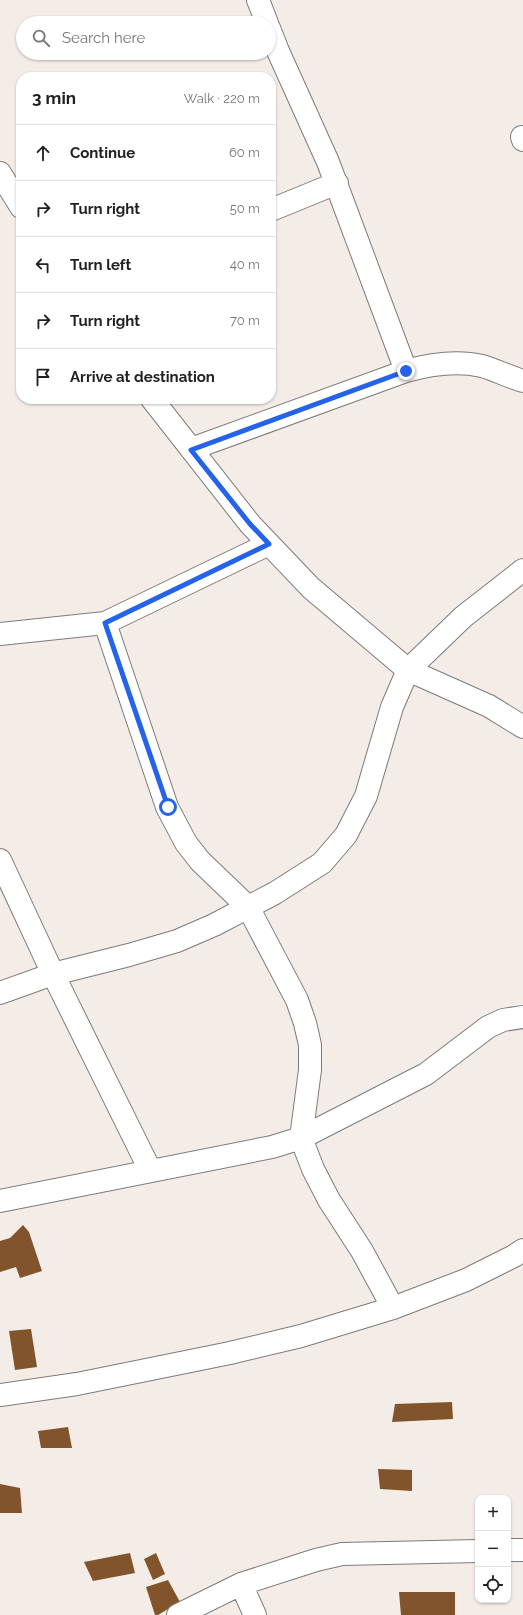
<!DOCTYPE html>
<html lang="en">
<head>
<meta charset="utf-8">
<style>
	body { margin:0; font-family:Raleway,sans-serif; background:#f2f2f2; color:#202124 }
	.controls { position:absolute; right:12px; bottom:12px; display:grid; overflow:hidden; border-radius:8px; box-shadow:0 1px 3px #0004 }
	.controls button { width:36px; height:36px; display:grid; place-items:center; padding:0; border:0; border-bottom:1px solid #e0e0e0; background:#fff; color:#202124; font:20px sans-serif }
	.stop { position:absolute; width:12px; height:12px; margin:-9px; border:3px solid #2563eb; border-radius:50%; background:#fff }
	.stop.end { background:#2563eb; border-color:#fff; box-shadow:0 1px 4px #0008 }
	.list { margin:0; padding:0; list-style:none }
	h2 { display:flex; justify-content:space-between; align-items:center; height:52px; margin:0; padding:0 16px; font-size:17px }
	h2 small { font-size:13px; font-weight:400; color:#757577 }
	.list li { display:grid; grid-template-columns:26px 1fr auto; gap:12px; align-items:center; box-sizing:border-box; height:56px; padding:0 16px; border-top:1px solid #e0e0e0 }
	.list b { display:block; font-size:15px; white-space:nowrap }
	.list em { font-size:13px; font-style:normal; color:#757577 }
	.icon { flex:none; width:22px; height:22px; fill:none; stroke:currentColor; stroke-width:2; stroke-linecap:round; stroke-linejoin:round }
	.map { position:relative; flex:none; width:523px; height:1615px; overflow:hidden }
	.search { position:absolute; background:#fff; box-shadow:0 1px 3px #0004; left:16px; top:16px; width:260px; height:44px; display:flex; align-items:center; gap:10px; box-sizing:border-box; padding:0 14px; border-radius:22px; color:#757577; font-size:15px }
	.panel { position:absolute; background:#fff; box-shadow:0 1px 3px #0004; left:16px; top:72px; width:260px; height:332px; border-radius:16px }
	.map>svg:first-child { display:block }
</style>
</head>
<body>
<div class="map">
<svg width="523" height="1615" viewBox="0 0 523 1615">
	<rect width="100%" height="100%" fill="#f3ece7"/>
	<path fill="#82542c" d="M23,1225L29,1232L42,1271L20,1278L16,1267L0,1272V1241L10,1238Z
		M31,1329L37,1367L15,1370L9,1331Z
		M452,1402L453,1419L392,1422L395,1404Z
		M68,1427L72,1448H41L38,1431Z
		M378,1469L412,1470V1491L380,1489Z
		M0,1484L20,1488L22,1513H0Z
		M130,1553L135,1573L93,1581L84,1562Z
		M156,1553L165,1574L153,1580L144,1559Z
		M168,1580L180,1602L158,1615H155L146,1587Z
		M399,1592H455V1615H401Z"/>
	<g fill="none" stroke-linecap="round" stroke-linejoin="round">
		<g stroke="#807a76" stroke-width="24">
			<path id="minor" d="M258,0L267,23
				M269,28L278,51L328,162L406,371
				M522,137L523,140
				M0,173L21,207
				M271,210L337,183
				M152,399L250,524L311,588L408,670L489,706L523,727
				M191,449L406,371C431,364 456,360 482,366C496,370 509,377 523,381
				M105,623L167,807L186,843L200,861L248,907L297,1000L305,1023L310,1045V1070L301,1138L313,1169L329,1200L362,1251L393,1308
				M0,634L105,623L269,544
				M0,860L53,974L150,1170
				M0,993L53,974L129,955L177,941L214,925L275,893L322,863L346,835L366,796L392,707L408,670L463,617L523,570
				M0,1201L272,1147L301,1138L426,1074L488,1027L503,1020L523,1017
				M0,1395L77,1384L230,1353L301,1336L393,1308L466,1280L514,1256L523,1250
				M508,1550H523
				M178,1615L241,1584
				M255,1615L241,1584L316,1560L342,1554L478,1551"/>
		</g>
		<use href="#minor" stroke="#fff" stroke-width="22"/>
	</g>
	<g fill="none" stroke-linecap="round" stroke-linejoin="round">
		<path stroke="#2563eb" stroke-width="5" d="M168,807L105,623L269,544L250,524L191,450L406,371"/>
	</g>
</svg>
<div class="controls">
<button>+</button>
<button>−</button>
<button><svg class="icon" aria-label="locate" viewBox="0 0 24 24"><circle cx="12" cy="12" r="6"/><path d="M12 2v4M12 18v4M2 12h4M18 12h4"/></svg></button>
</div>
<div class="stop" style="left:168px;top:807px"></div>
<div class="stop end" style="left:406px;top:371px"></div>
<div class="search"><svg class="icon" aria-label="search" viewBox="0 0 24 24"><circle cx="10" cy="10" r="6"/><path d="M15 15l6 6"/></svg>Search here</div>
<section class="panel">
<h2>3 min<small>Walk · 220 m</small></h2>
<ul class="list">
<li><svg class="icon" aria-label="ahead" viewBox="0 0 24 24"><path d="M12 20V5M6 11l6-6 6 6"/></svg><div><b>Continue</b></div><em>60 m</em></li>
<li><svg class="icon" aria-label="right" viewBox="0 0 24 24"><path d="M7 20v-9h11M14 6l5 5-5 5"/></svg><div><b>Turn right</b></div><em>50 m</em></li>
<li><svg class="icon" aria-label="left" viewBox="0 0 24 24"><path d="M17 20v-9H6M10 6l-5 5 5 5"/></svg><div><b>Turn left</b></div><em>40 m</em></li>
<li><svg class="icon" aria-label="right" viewBox="0 0 24 24"><path d="M7 20v-9h11M14 6l5 5-5 5"/></svg><div><b>Turn right</b></div><em>70 m</em></li>
<li><svg class="icon" aria-label="arrive" viewBox="0 0 24 24"><path d="M6 21V4h12l-3 4 3 4H6"/></svg><div><b>Arrive at destination</b></div></li>
</ul>
</section>
</div>
</body>
</html>
